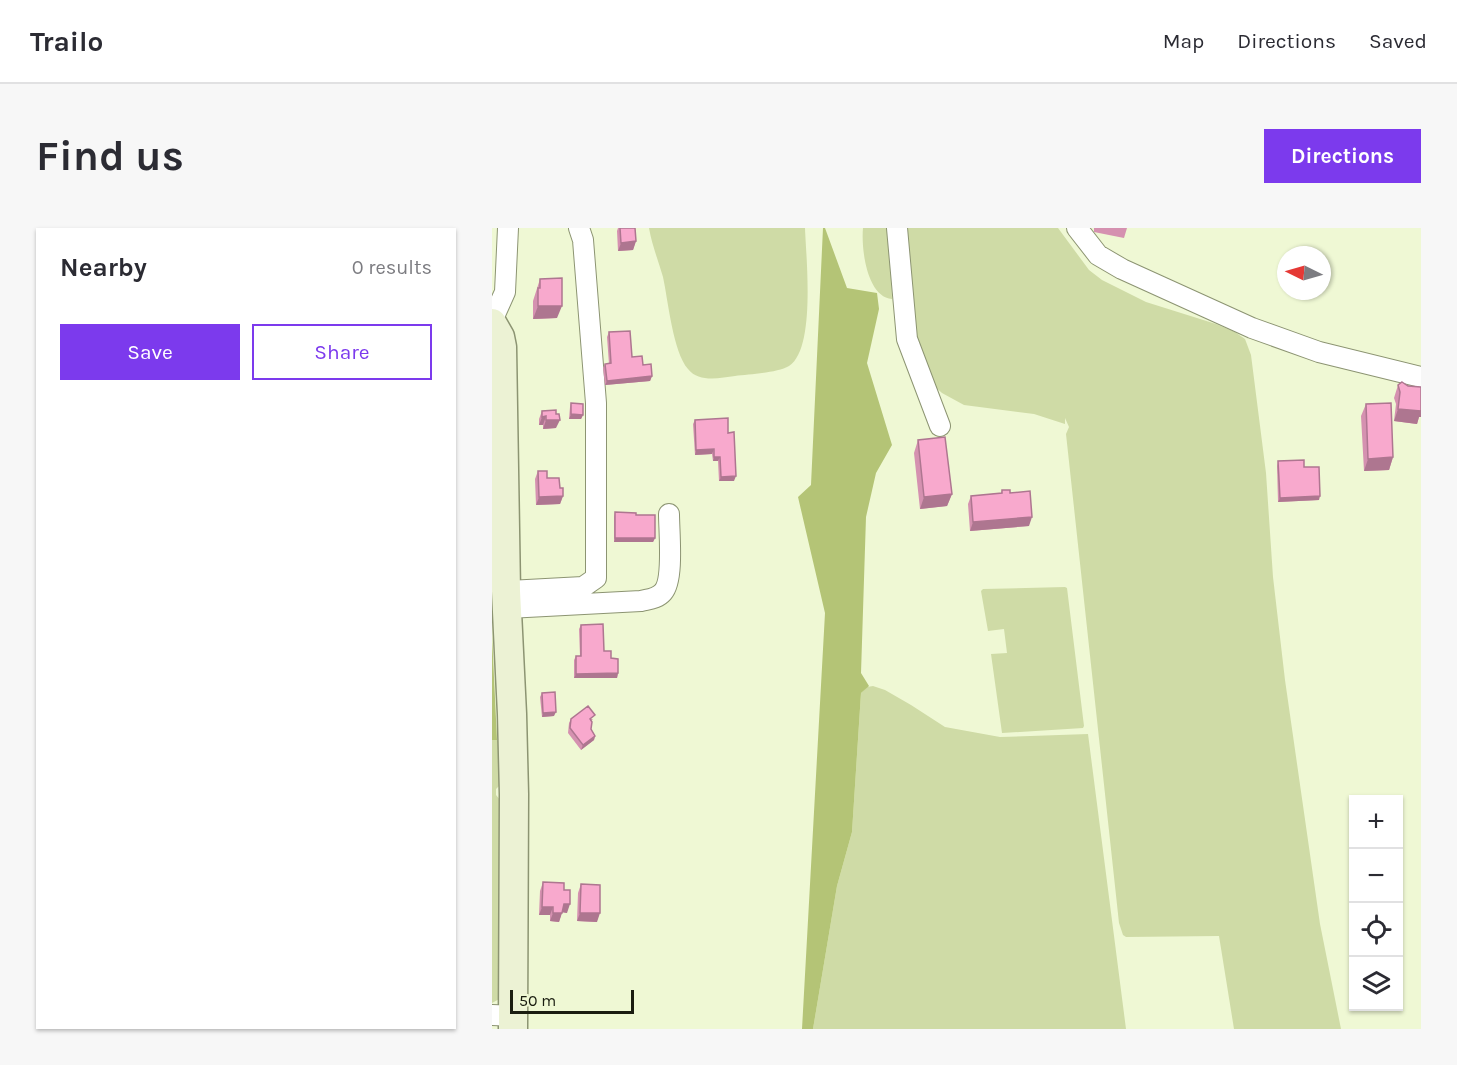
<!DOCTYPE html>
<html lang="en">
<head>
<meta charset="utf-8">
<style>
	body { margin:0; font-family:Karla,sans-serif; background:#f7f7f7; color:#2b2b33 }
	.controls { position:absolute; right:18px; bottom:18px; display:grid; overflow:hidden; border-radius:0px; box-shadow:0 2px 4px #0004 }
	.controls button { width:54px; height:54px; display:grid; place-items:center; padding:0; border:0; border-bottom:2px solid #e1e1e2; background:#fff; color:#2b2b33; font:30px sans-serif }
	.compass { position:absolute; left:785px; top:18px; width:54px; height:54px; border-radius:50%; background:#fff; box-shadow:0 2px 4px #0004; rotate:275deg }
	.scale { position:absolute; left:18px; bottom:15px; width:124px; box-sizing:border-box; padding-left:6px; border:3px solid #1a1d10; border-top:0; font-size:16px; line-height:21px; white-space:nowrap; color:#1a1d10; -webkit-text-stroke:4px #eff8d4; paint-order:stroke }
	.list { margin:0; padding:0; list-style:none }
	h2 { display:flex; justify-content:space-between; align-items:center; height:78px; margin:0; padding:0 24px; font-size:26px }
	h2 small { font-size:20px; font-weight:400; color:#7c7c81 }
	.actions { display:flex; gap:12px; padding:18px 24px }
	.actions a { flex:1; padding:14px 0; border:2px solid #7c3aed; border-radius:0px; text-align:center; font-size:21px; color:#7c3aed }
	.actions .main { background:#7c3aed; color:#fff }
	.icon { flex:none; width:33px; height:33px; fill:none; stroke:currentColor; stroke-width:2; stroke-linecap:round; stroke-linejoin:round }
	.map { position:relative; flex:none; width:929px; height:801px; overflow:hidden; border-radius:0px }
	header { display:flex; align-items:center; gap:36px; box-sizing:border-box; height:84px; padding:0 30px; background:#fff; border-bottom:2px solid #e1e1e2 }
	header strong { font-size:28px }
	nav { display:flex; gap:33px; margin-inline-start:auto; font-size:21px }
	.intro { display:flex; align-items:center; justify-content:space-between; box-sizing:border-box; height:144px; padding:0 36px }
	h1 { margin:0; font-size:42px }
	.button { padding:15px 27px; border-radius:0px; background:#7c3aed; color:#fff; font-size:21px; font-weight:700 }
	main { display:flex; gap:36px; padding:0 36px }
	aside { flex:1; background:#fff; border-radius:0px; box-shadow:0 2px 4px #0004 }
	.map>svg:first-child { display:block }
</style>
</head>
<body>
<header>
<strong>Trailo</strong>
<nav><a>Map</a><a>Directions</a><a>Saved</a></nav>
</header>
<div class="intro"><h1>Find us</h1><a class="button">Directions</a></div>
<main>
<aside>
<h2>Nearby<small>0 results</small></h2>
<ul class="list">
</ul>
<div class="actions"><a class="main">Save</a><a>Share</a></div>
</aside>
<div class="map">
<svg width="929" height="801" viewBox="0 0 929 801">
	<rect width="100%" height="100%" fill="#eff8d4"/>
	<path fill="#cfdba6" d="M157,0H313C314,29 324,121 297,138C285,145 258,146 243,148C228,150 207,155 196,141C181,124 176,72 171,49C166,32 160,17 157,0Z
		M371,0H398L400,71C375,69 369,21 371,0Z
		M414,0H566L597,42L610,52L654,74L724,96L743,104L753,111L759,127L774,245L781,349L793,452L828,696L849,801H742L727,708L634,709L631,707L627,695L574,206L577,199L573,190V196L542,186L472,177L450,165L441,157L427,133Z
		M573,359L575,360L592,498L591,500L510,505L499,426L515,425L512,401L496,403L489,363L491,361Z
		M381,458L393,462L419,477L453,499L508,509L596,506L634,801H321L345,658L360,604L369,465L375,459Z
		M0,512H5L10,516V555L4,561V567L9,573L10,687L7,697L12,710L11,769L0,775Z"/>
	<path fill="#b4c476" d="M331,0H333L355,60L385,65L387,81L375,135L400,217L384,245L374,289L369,445L377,458L369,465L360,604L345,658L321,801H310L333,385L306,269L319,257Z
		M0,408L5,512H0Z"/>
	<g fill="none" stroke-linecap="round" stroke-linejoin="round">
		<g stroke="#8c9472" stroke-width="22">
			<path id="street" d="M405,0L415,111L448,198
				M585,0L606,27L630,41L760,100L827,124L929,149
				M0,93L13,64L16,0
				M14,363L91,359L104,350V175L91,12L87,0
				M15,380L149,373C157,371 165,371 171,364C182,352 177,304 177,286
				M0,787L21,788"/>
		</g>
		<g stroke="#8c9472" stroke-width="31">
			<path id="secondary" d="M0,95L8,109L10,119L14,363L20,486L22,566L21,801"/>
		</g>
		<use href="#street" stroke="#fff" stroke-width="20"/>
		<use href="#secondary" stroke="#ecf2d4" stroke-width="28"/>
	</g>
	<path fill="#d591b0" d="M126,0H143L144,13L141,22L126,23L125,3Z
		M602,0H635L632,10L602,4Z
		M48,51L65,90L41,91V73Z
		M117,104L140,129L151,137L160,148L158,153L113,157L111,140L113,136H117L115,109Z
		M906,157L927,189L925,196L902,193L904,176L902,170Z
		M79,175L91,187L89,191H77L78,179Z
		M874,176L901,229L897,242L872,243L869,188Z
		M50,183L64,200L51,201V197H47V191Z
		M203,192L236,205L242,253H227L226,233H221L220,226L203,227L201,196Z
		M426,212L460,266L455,278L428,281L422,225Z
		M786,233L812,239L827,272L786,274L785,238Z
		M46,243L68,260L71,268L68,276L44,277L43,251Z
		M510,262L518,265L537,298L478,303L476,276L479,268L509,265Z
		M123,284L163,310L161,314H122V289Z
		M89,397L112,423L119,430L126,445L125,450H82V432L84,428H88L87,401Z
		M50,465L62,488L50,489L48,469Z
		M79,491H101L99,493V501L103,508L102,512L89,522L76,505L77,495Z
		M51,654L72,662L75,685L70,684L67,694L58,693V687H47L48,663Z
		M89,656L105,694L85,693L86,665Z"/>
	<path fill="#ae7690" d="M144,13L141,22L126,23L129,15Z
		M46,78H70L65,90L41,91Z
		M160,148L158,153L113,157L115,153Z
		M929,179V189H927L925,196L902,193L906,181Z
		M79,186L91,187L89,191H77Z
		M54,188L51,197H47L50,189Z
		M54,192H68L64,200L51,201Z
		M222,221L220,226L203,227L204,222Z
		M222,229H228L226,233H221Z
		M901,229L897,242L872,243L876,231Z
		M244,248L242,253H227L229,249Z
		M460,266L455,278L428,281L432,269Z
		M71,268L68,276L44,277L47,269Z
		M828,268L827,272L786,274L788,270Z
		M540,289L537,298L478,303L481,294Z
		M123,310H163L161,314H122Z
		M126,445L125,450H82L84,446Z
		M64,484L62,488L50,489L51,485Z
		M103,508L102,512L89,522L91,517Z
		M72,676H78L75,685L69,684Z
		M50,679H61L58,687H47Z
		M61,685H70L67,694L58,693Z
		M88,685H108L105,694L85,693Z"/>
	<path fill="#f8a9cd" stroke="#ae7690" stroke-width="1.5" d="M128,0H143L144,13L129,15Z
		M70,50V78H46V60H48V51Z
		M138,103L140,129L150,128L151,137L159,136L160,148L115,153L113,136L119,135L117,104Z
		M910,154L916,158L929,159V183L906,181L908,164L906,157Z
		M79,175L91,176V187L79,186Z
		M899,175L901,229L876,231L874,176Z
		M64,182V186H67L68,192H54V188L50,189V183Z
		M236,190V205L242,204L244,248L229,249L228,229H222V221L204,222L203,192Z
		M453,209L460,266L432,269L426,212Z
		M812,232V239H827L828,268L788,270L786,233Z
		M46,243H55V250H67L68,260H71V268L47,269Z
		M510,262H518V265L538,263L540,289L481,294L479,268L510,265Z
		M123,284L144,285V287H163V310H123Z
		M111,396L112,423H119V430L126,431V445L84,446V428H89V397Z
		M63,464L64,484L51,485L50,465Z
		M96,478L103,487L98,491L100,494L99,501L103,508L91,517L78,500L79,491Z
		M51,654L72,655V662H78V676H72L70,685H61V679H50Z
		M89,656L108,657V685H88Z"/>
</svg>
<div class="controls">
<button>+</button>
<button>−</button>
<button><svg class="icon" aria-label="locate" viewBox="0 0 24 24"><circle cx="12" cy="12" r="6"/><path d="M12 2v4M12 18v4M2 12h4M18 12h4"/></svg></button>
<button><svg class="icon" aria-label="layers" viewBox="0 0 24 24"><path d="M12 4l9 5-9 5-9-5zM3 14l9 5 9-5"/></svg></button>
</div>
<svg class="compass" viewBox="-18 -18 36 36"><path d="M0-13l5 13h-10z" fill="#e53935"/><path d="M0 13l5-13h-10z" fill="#7c7c81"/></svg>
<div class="scale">50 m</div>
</div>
</main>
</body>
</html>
